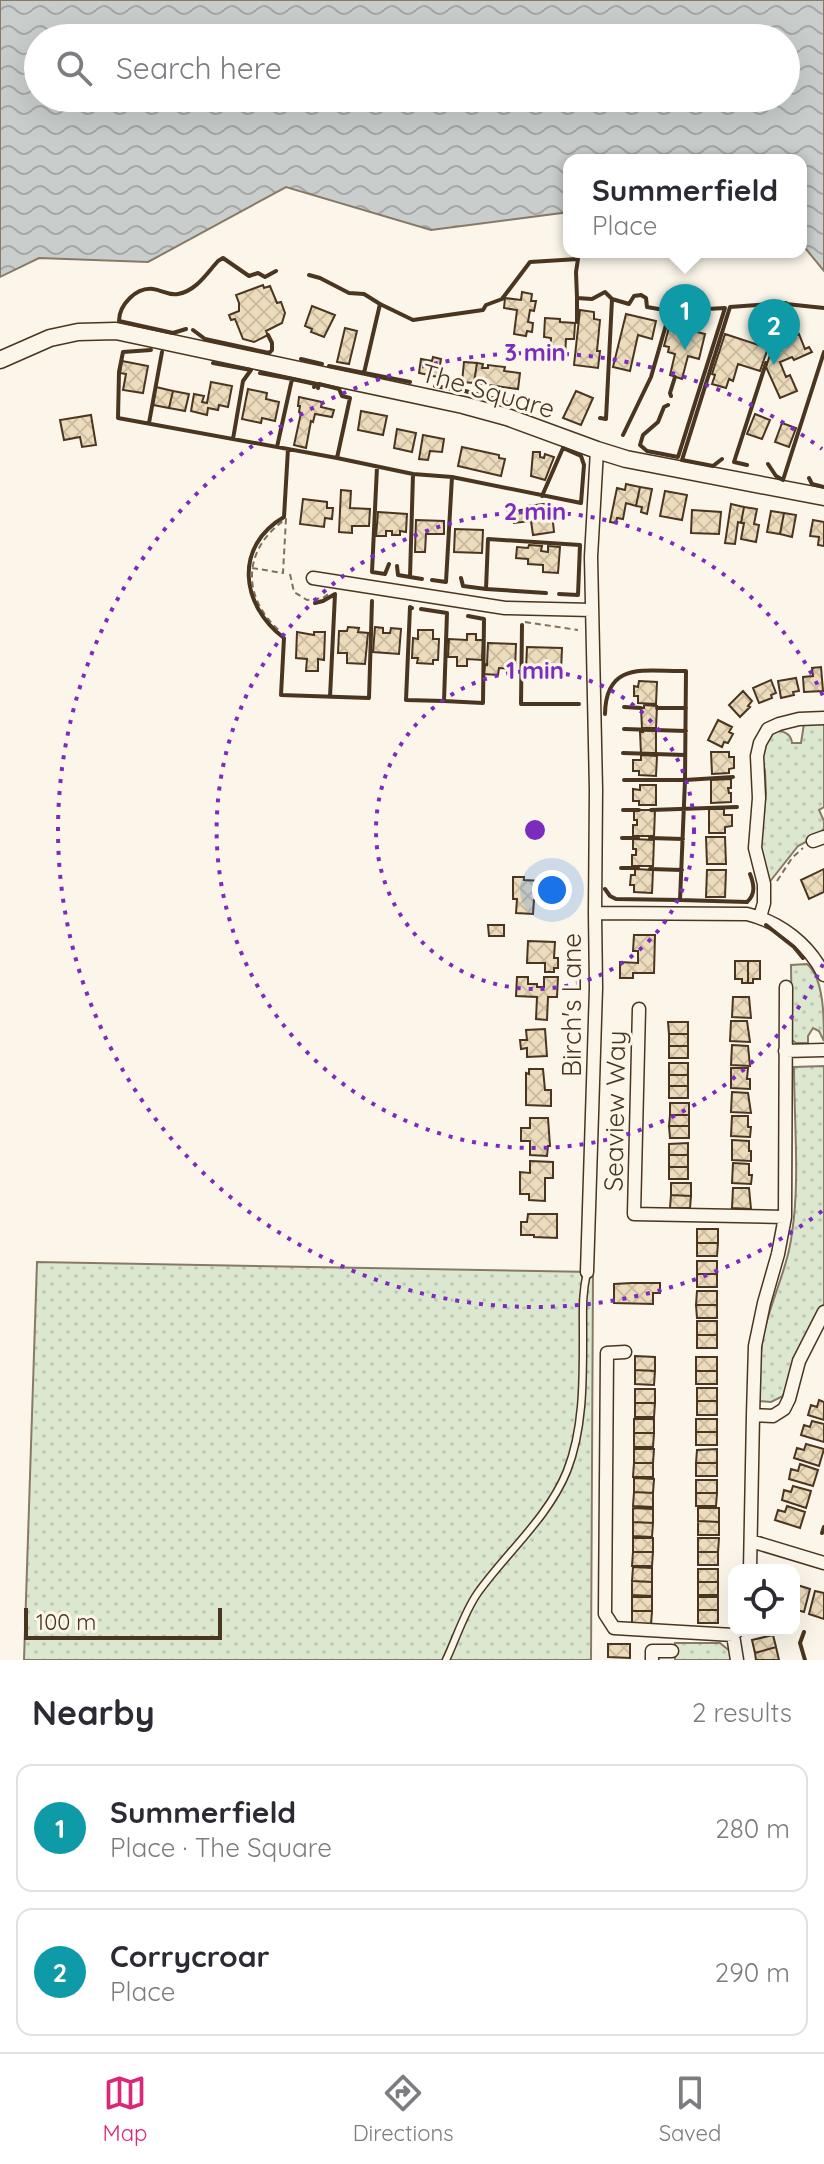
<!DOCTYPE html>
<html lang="en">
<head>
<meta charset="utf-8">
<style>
	body { margin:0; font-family:Quicksand,sans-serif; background:#f2f2f3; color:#2b2b33 }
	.controls { position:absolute; right:24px; bottom:24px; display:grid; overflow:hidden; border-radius:16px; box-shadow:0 8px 32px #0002 }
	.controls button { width:72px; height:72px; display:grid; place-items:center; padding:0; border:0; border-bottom:2px solid #e1e1e2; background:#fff; color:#2b2b33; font:40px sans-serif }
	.scale { position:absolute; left:24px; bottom:20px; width:198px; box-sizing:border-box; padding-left:8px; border:4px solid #4a3520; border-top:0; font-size:22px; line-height:28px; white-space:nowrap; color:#4a3520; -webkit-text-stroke:6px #fbf6e9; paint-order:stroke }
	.you { position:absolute; left:552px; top:890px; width:28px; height:28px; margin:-20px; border:6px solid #fff; border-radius:50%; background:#1a73e8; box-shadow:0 0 0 12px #1a73e833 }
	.badge { display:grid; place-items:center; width:52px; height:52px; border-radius:50%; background:#db2777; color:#fff; font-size:26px; font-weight:700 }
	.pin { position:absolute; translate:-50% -66px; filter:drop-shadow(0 2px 4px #0008) }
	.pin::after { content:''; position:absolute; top:42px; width:28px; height:24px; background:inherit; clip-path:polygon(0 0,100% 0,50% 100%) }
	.popup { position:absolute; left:563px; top:154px; width:244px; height:104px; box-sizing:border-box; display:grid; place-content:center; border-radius:16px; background:#fff; filter:drop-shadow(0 2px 6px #0005); font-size:26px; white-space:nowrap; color:#7c7c81 }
	.popup b { font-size:30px; color:#2b2b33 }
	.popup::after { content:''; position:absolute; left:50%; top:100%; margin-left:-16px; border:16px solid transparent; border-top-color:#fff }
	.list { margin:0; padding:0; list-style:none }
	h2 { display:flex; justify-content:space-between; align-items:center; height:104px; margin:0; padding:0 32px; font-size:34px }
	h2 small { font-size:26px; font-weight:400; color:#7c7c81 }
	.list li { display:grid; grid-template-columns:52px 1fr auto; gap:24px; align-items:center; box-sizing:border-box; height:128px; margin:0 16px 16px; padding:0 16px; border:2px solid #e1e1e2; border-radius:16px }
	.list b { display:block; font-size:30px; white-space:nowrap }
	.list p { margin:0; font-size:26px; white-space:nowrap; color:#7c7c81 }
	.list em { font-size:26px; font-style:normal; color:#7c7c81 }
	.icon { flex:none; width:44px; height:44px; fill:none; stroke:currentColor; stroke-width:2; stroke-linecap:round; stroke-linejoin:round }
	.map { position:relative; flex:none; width:824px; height:1660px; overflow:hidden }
	.search { position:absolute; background:#fff; box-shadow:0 8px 32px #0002; left:24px; right:24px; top:24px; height:88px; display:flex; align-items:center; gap:20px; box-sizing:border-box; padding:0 28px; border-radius:44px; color:#7c7c81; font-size:30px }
	.sheet { height:392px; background:#fff }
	nav { display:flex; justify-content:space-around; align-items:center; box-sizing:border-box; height:112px; border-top:2px solid #e1e1e2; background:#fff; font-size:22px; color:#7c7c81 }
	nav a { display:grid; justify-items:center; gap:4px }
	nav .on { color:#db2777 }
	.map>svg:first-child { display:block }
</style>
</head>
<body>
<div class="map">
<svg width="824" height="1660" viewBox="0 0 824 1660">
	<defs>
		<pattern id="grass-dots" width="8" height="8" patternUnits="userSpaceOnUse" patternTransform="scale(2)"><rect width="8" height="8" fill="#dce7d0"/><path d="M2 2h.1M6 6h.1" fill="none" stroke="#bec7b2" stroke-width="1.8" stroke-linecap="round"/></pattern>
		<pattern id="water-waves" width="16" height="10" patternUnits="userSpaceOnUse" patternTransform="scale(2)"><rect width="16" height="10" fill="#c9cecd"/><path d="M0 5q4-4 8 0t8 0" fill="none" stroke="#a5a8a6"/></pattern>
		<pattern id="building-cross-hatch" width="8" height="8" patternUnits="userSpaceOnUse" patternTransform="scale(2)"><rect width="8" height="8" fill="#ecdcbc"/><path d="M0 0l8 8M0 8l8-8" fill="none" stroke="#ccbda1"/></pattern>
	</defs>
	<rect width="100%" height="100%" fill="#fbf6e9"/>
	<path fill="url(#grass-dots)" stroke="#887966" stroke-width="2" d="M824,721V807L819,810L824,821V828L819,835L798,846L768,884L760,847L766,793L765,771L761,754L769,734L777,730C785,732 791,734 792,743H801L804,724Z
		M807,964C824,978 824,1018 824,1041L819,1031L813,1028L808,1036V1043H796L792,1040L791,965Z
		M824,1066V1304L817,1315L783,1396L771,1402L759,1401C760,1377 759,1351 765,1328C773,1296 788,1266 792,1233C800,1182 794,1119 794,1067Z
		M37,1262L593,1272L591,1660H24Z
		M675,1643H720L731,1652L732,1660H675Z"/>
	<path fill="url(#water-waves)" stroke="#887966" stroke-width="2" fill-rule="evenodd" d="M0,0H824V271L801,243V160H569V212L431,230L286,187L148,262L39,258L0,277ZM38,38H786V98H38Z"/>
	<path fill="url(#building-cross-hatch)" stroke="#4a3520" stroke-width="2" d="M263,285L264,288L270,286L277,303L281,302L285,313L282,323L266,331L268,335L254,342L243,339L235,319L231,320L229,315L239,311V303L236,295Z
		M522,292L532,294L531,301H536L534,311L530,310L528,322L533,323L532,332L527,331L526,336L514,334L517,310L504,308L505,298L521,300Z
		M312,306L335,315L324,337L311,332L312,329L305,326Z
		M580,310L594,312V319L600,320L597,351H600L598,368L574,365Z
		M626,314L656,321L652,339L638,335L630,371L613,367Z
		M545,318L560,319V322L575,323L574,339H566L565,356L550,355L551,338L544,337Z
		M684,320L691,322L689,330L705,334L699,359L688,356L682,379L670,375L675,354L668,352L669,347L664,346L670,324L683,327Z
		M345,328L357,331L349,364L337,362Z
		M725,334L768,348L760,371L738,364L733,381L729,379L726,388L712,384L715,375L712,374Z
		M799,334L805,349L809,347L812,352L794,360L792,357L780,362L786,377L790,375L797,391L780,398L766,367L772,349Z
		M433,357L441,359L438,377L419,373L421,359L432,361Z
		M122,361L148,366L143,393L123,390L126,374L120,373Z
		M464,362L477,363L474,383L462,382Z
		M477,363L483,364L482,368H488V365L505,367L504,371L520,373L518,389L474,383Z
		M211,382L232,386L228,407L219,405L218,410L208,408L207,415L191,411L194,394L204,396L202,402L207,403Z
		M156,387L173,391L169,408L153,405Z
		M248,389L267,393L266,399L279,402L275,421L262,418L261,423L242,419Z
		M173,391L189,394L185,411L169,408Z
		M576,391L593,398L581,425L563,418Z
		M299,397L322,402L321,407L334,410L332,417L315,414L313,422L311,421L306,448L294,445L301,413L299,412L300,406H298Z
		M361,411L387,416L383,435L358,430Z
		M755,414L770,420L762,439L747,434Z
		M91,415L96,445L82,447L80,437L64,440L60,420Z
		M782,423L796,428L789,447L775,442Z
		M397,429L416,433L412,452L394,448Z
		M423,435L444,439L442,452L430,451L428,460L419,459Z
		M462,447L499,455V458L505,459L501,476L458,466Z
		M533,452H540V457L544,458L545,454L554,457L545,480L531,476Z
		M626,484L640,487L636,506L626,503L623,519L617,518L616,523L610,522L617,488L625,490Z
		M640,487L652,489L647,514L641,512L642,507L636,506Z
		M341,490L351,491L350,508L370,509L369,526H352V533L339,532Z
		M665,491L687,495L682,520L660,516Z
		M303,499L327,502V508H333L332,519L325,518L324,527L300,524Z
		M551,503L554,532L533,535L531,521L514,523L513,511L528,509V506Z
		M731,504L744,507L741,523L738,522L735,544L725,543Z
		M744,507L757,509L754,524L759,525L756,542L741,539L744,523H741Z
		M692,510L721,512L719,534L691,533Z
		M771,511L784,513L780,534L767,532Z
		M378,512L407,514L406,532L400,531V535H392V531H386V536H376Z
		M784,513L796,515L792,537L780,534Z
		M416,520L444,521V534H426L425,552H415Z
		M813,520L824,522V546L818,545L819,537L810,536Z
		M455,529L483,530L482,553L454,552Z
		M529,545L542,546L541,551L548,552V546L560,547L558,573L543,572V565L528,564V559L516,558L517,547L528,548Z
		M348,627L359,628L358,632L368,633L365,664L347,663V653H338L339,631H347Z
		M375,627L383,628V633H390L391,628L401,629L399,654L373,652Z
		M418,630H433V639H439L438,660H433V664L417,663L418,658H412L413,638L418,639Z
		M297,632L314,635V632H325L324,660L318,659V671H306L307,659L296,658Z
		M467,634H476V640H483L482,660L467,659V666H457V657H448L449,639L467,640Z
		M488,643L516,644L515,669L499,668L498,675L484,674L485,664L487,665Z
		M527,647L562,648L561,671L545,670V673L526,670Z
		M821,667L823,691L804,692L803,677L813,676L812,668Z
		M796,678L799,691L793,692L794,695L781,698L778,681Z
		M771,680L776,693L771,695L772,698L759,703L753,688Z
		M639,681L657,682L656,704L638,703V696H634V686L638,687Z
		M743,691L752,701L748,706L750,707L740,717L729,705Z
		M644,705L657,706L656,728H642L641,708H644Z
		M718,720L732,727L729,732L733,734L728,743L724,742L722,747L708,740Z
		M643,730L656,731V753H641L640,732H643Z
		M711,752H729V757H734V768L729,769V773L712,774Z
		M641,755L657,756L656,776L639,775V771H633V760H641Z
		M731,779V788H728L729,793H731V802L711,803V780Z
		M640,785H656V805H639V801H633V789L640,790Z
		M709,809H724V815H732V826L725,827V833H709Z
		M634,810H655L654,836H633V825H637V820H634Z
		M706,837H725L726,864H707Z
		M633,839L654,840L653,866H632V855H636V849H633Z
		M635,869L653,870L652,893L634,892V885H630L631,875H635Z
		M824,869V892L809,899L801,880Z
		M707,870H726L725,897H706Z
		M513,877H524V880L542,881L541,900H534L533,914L516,913L517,899H513Z
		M488,925H504V936H489Z
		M634,935H655L654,973H633V978H620V962L638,963V951H633Z
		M528,941L555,942L554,958H558V968H554V972H545V963H527Z
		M735,961H748V983H742V979H735Z
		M748,961H760V979H753V983H748Z
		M517,977H528V984H537V987H544V977H558L557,997H548L547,1020L536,1019L537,997L516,996Z
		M733,997H749L751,1018L732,1017Z
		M731,1021H747L750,1042L730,1041Z
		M668,1022H688V1034H669Z
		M545,1029L547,1056L527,1057V1048L521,1049L520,1040H527L526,1030Z
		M669,1034H688V1046H669Z
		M732,1045L748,1046L750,1066L731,1065Z
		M669,1046H688V1058H669Z
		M669,1063H688V1075H669Z
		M731,1068H748L747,1079H750V1089L731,1088Z
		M529,1069H543L545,1090H551V1106L526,1105V1073L529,1074Z
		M669,1075H688V1086H669Z
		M669,1086H688V1098H669Z
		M732,1092L748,1093L751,1113L731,1112Z
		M670,1103H689V1115H670Z
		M670,1115H689V1126H669Z
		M732,1116H748V1127H751L750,1137L731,1136Z
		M530,1118H548L550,1146H548L547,1156L530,1155V1141H521V1128H530Z
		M669,1126H689V1138H670Z
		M732,1140L749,1141V1151H751V1161L732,1160Z
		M688,1143V1155H669V1144Z
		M669,1155H688V1167H669Z
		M530,1161L553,1162V1178H545V1201L529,1200V1194H520V1172L530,1173Z
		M733,1163L749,1164V1175H752L751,1184L732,1183Z
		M669,1167H688V1179H669Z
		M671,1183H691V1196L671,1195Z
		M733,1188H749L751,1209L732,1208Z
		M671,1195L691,1196L690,1208H670Z
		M528,1214H557V1238L534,1237V1235H521V1222H527Z
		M697,1229H718V1243H697Z
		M697,1243H718L717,1256H697Z
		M697,1261H717V1274H697Z
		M697,1274H717V1287H697Z
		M632,1283H660V1293H653V1304L614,1303V1284Z
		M697,1291H717V1305H696Z
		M696,1305H717V1318H697Z
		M697,1321H717V1335H697Z
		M697,1335H717V1348H697Z
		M635,1356L655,1357V1371L635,1370Z
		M696,1357H717V1371H696Z
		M635,1370L655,1371L654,1385L635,1384Z
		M696,1371H717V1384H696Z
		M697,1388H717V1401H697Z
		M635,1389H655V1403H635Z
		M819,1400L824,1402V1420L808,1415L811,1405L817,1407Z
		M697,1401H717V1415H697Z
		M635,1403H655L654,1417H635Z
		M634,1419H654V1433H634Z
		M696,1419H717V1432H696Z
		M812,1421L824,1424V1442L801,1435L804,1425L810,1427Z
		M696,1432H717V1445H696Z
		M634,1433H654L653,1447H634Z
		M806,1444L824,1449L819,1466L794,1458L797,1448L804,1450Z
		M634,1449H654L653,1463H634Z
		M717,1449V1463H696L697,1450Z
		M634,1463H653V1477H633Z
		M696,1463H717V1476H696Z
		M800,1464L818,1470L813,1486L789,1479L791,1469L798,1471Z
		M634,1478L654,1479L653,1493L634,1492Z
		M696,1480H717V1493H696Z
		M793,1486L811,1491L806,1508L782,1500L784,1490L791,1492Z
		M634,1492L653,1493V1507L633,1506Z
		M696,1493H717L716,1506H696Z
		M787,1506L805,1512L800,1528L775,1520L778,1510L785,1512Z
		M633,1508L653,1509V1523L633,1522Z
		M698,1508H719V1522L698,1521Z
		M698,1521L719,1522V1535H698Z
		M633,1522L653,1523L652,1537L633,1536Z
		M633,1538H653V1552H633Z
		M698,1538H719L718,1552H698Z
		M633,1552H653L652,1566H632Z
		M698,1552H718V1565H698Z
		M633,1567L652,1568V1582L632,1581Z
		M698,1569H718V1582H698Z
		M632,1581L652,1582V1596L632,1595Z
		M698,1582H718V1595H698Z
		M794,1584L810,1589L804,1612L794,1609Z
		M815,1591L824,1593V1619L809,1614Z
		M632,1597H652V1611H632Z
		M698,1597H718V1610H698Z
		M698,1610H718V1623H698Z
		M632,1611H652L651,1625H632Z
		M773,1635L776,1647L755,1653L752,1640Z
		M608,1644H630V1658L608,1657Z
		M776,1647L779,1660H756L755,1653Z"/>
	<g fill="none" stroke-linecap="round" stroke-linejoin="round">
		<g stroke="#4a3520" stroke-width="9">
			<path id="service" d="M446,1660C456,1639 464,1613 477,1594C506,1553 548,1518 567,1471C584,1428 583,1378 583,1332C583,1309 582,1295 587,1272"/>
		</g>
		<g stroke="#4a3520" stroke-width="15">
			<path id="minor" d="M313,578L505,608L592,610
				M813,841L824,837
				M595,913L747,914C780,922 809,944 824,975
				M760,917L764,903V884L755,848L759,798L757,756L760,743L768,729L779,724L799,719L824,718
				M786,987L785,1217L778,1254L764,1303L755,1346L753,1415L773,1416L784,1409L789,1399L799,1361L824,1312
				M639,1009L634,1214L785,1217
				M785,1051L824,1050
				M587,1272L596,988L595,913L596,790L591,557L597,450
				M625,1352L607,1353L605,1614L614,1628L733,1635L738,1630
				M751,1541L824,1563
				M750,1570L753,1415
				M733,1635L737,1660
				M652,1660V1651H672"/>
		</g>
		<g stroke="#4a3520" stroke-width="19">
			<path id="secondary" d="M0,360L50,338L78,332L116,331L463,405L507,417L597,450L626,459L824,497"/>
		</g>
		<path stroke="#7f6f5c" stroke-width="2" stroke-dasharray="6 4" stroke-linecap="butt" d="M252,568L283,573L286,519C242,549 241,598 281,632
			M290,574L294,592L307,600L323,598L330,593
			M525,622L578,630
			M777,881L792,858L803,848"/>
		<use href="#service" stroke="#fbf6e9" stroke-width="6"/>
		<use href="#minor" stroke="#fbf6e9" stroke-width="12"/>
		<use href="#secondary" stroke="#fbf6e9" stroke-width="16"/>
		<path stroke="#4a3520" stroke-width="4" d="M309,275L320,278L349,293L364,294L380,304L364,373
			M380,304L413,320L483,310L486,305L502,299L530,262L578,259L576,272L577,298L592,299L605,292L612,299
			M786,304L824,308
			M577,322V298
			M186,329L173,333L119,321C119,305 136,287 153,289C162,290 168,296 178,294C196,291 207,273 218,261L223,258L249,276L258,273L265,277L276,271
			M193,330L205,339L269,353L272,350V343L268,335
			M151,350L123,352L119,372L118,418L337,458L350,398L342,396L339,389L319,384L318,388
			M301,359L322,364
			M213,363L251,370L243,381L233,439
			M329,366L410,382
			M260,373L292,379
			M435,386L465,391L506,402
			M671,396L670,393L675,377
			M600,418L606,419L612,299L629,304L634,296L641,295L646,298L647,307L670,311
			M149,423L162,352
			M623,435L651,377L670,311L725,308L678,457L647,451L640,445L643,435L658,422L664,407L668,405
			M277,447L292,379L315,384L314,387
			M288,449L284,517C234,546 240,605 284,638L281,695L369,698L372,601
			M337,458L413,474L410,577L398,575L397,566
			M722,459L713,466L682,460L730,307L786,303L770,352
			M768,464L776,476L783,480L824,352
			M747,465L734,462L766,363
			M377,467L372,572L385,574L389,564
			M413,474L452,477L446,582L432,580
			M452,477L581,503L584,465L581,456L563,448L542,496
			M809,478L812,484L824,487
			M410,577L422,579
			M461,578L463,586L486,589L488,539L580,545L578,595L559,594
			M486,589L546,593
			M315,603L323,601L335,594L330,697
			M412,608L410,607L406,700L444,701L447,613L421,609
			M522,625L521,704H579
			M444,701L483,703L484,619L468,616
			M624,707L641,708
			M657,708H686
			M605,714C606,660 645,672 686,671L685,780L680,900L616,899L610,896L605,889
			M624,729L686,731
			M623,753L685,755
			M624,780H685L733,777
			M623,810H639
			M651,810L737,807
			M622,838H638
			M650,838L683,839
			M621,868H638
			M650,869L682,870
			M680,900L747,902C756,894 754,884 750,874
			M766,925L794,947L803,958
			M822,1533L824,1527
			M804,1632L800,1643L805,1660"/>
	</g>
	<g fill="none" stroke="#7b2cbf" stroke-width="4" stroke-dasharray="4 8">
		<circle cx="535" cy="830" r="159"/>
		<path d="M823 964A318 318 0 1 1 823 696"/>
		<path d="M822 1211A477 477 0 1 1 822 449"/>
	</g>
	<g text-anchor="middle" stroke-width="6" stroke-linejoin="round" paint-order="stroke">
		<g font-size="26" fill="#4a3520" stroke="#fbf6e9">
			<text transform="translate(488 391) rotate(16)" y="9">The Square</text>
			<text transform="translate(572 1005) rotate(-90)" y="9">Birch's Lane</text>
			<text transform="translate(615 1111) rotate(-89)" y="9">Seaview Way</text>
		</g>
	</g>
	<circle cx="535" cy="830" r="12" fill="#7b2cbf" stroke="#fbf6e9" stroke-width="4"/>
	<g font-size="24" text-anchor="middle" font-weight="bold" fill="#7b2cbf" stroke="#fbf6e9" stroke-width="6" stroke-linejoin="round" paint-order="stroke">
		<text x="535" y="361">3 min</text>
		<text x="535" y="520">2 min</text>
		<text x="535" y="679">1 min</text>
	</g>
</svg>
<div class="controls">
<button><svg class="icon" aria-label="locate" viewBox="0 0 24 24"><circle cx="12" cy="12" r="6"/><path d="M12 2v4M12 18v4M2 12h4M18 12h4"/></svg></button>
</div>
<div class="scale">100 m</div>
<div class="you"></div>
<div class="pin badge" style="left:685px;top:350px;background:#0f9aa8">1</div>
<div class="popup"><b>Summerfield</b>Place</div>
<div class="pin badge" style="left:774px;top:365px;background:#0f9aa8">2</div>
<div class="search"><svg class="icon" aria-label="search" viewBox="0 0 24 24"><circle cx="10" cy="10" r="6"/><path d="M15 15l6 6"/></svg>Search here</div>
</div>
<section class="sheet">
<h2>Nearby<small>2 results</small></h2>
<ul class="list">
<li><span class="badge" style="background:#0f9aa8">1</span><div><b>Summerfield</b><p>Place · The Square</p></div><em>280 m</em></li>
<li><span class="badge" style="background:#0f9aa8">2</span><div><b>Corrycroar</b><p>Place</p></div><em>290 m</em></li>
</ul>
</section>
<nav>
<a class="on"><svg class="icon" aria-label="map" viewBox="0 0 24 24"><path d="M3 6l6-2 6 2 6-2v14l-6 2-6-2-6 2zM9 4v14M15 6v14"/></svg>Map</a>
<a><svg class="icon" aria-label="directions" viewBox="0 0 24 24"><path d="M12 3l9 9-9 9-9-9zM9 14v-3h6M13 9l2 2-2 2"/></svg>Directions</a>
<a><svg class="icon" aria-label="saved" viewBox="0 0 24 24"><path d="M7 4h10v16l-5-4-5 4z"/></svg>Saved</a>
</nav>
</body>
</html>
